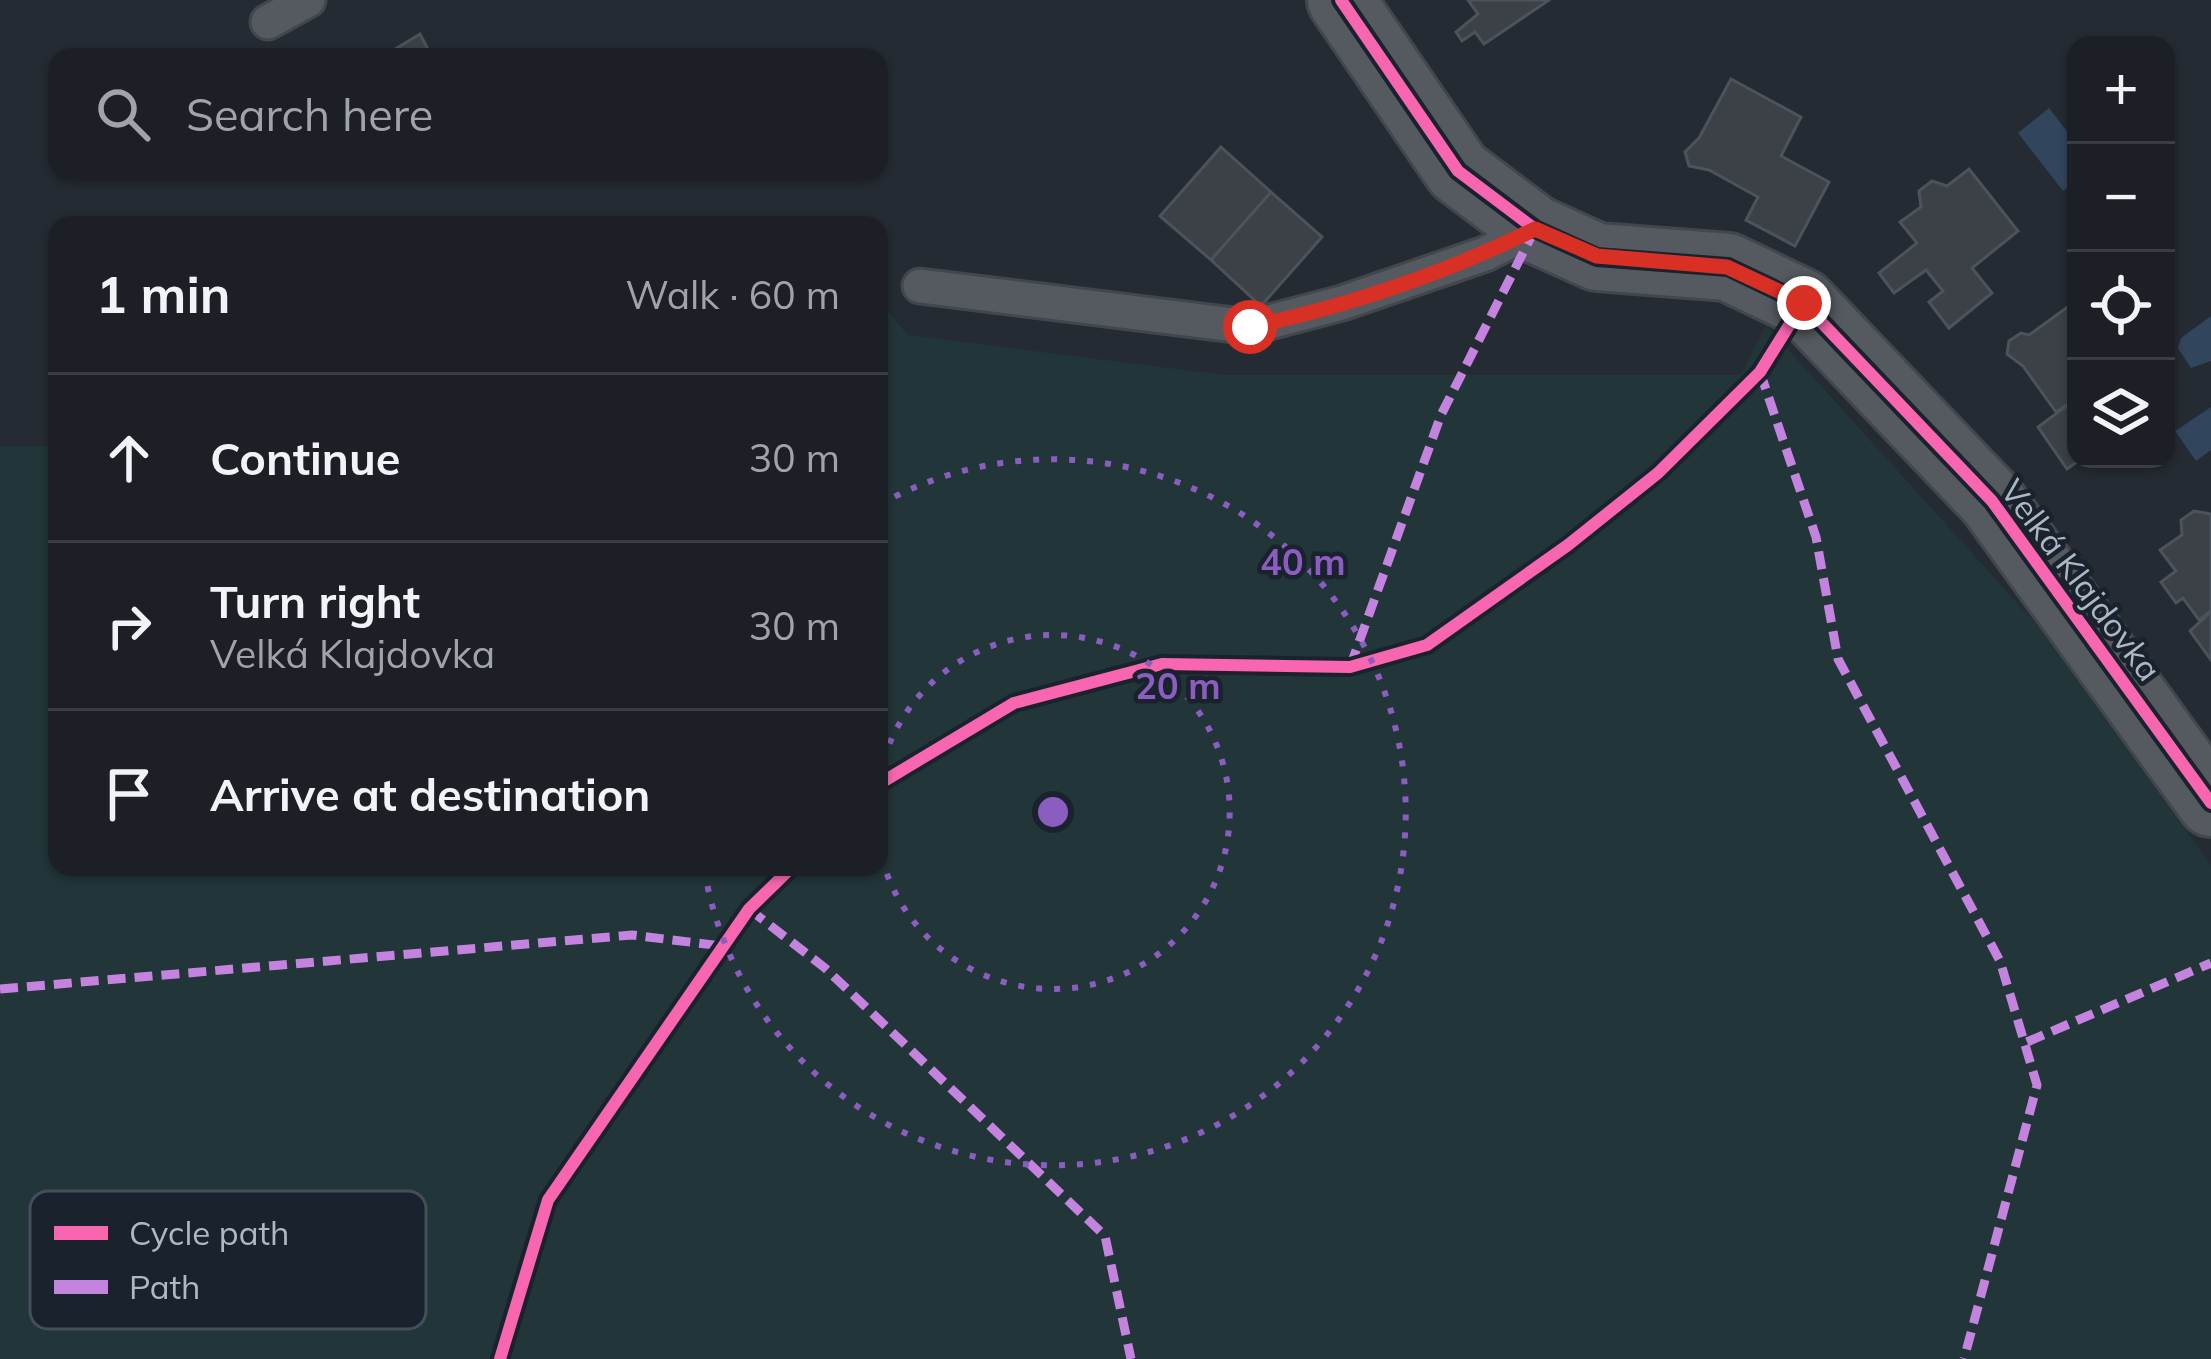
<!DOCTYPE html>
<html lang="en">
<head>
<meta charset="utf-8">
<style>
	body { margin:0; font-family:Mulish,sans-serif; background:#25282e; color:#f1f3f6 }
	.controls { position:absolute; right:36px; top:36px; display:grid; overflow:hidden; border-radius:24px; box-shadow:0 3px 9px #0004 }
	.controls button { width:108px; height:108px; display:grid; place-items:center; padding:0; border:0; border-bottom:3px solid #3a3e43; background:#1c2026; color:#f1f3f6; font:60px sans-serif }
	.stop { position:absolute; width:36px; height:36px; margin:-27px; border:9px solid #d93025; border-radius:50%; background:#fff }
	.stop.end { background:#d93025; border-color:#fff; box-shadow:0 3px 12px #0008 }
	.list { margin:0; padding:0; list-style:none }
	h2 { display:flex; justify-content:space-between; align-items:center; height:156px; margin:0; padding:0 48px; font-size:51px }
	h2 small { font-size:39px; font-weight:400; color:#a0a3a7 }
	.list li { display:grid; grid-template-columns:78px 1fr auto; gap:36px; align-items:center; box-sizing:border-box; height:168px; padding:0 48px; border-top:3px solid #3a3e43 }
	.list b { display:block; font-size:45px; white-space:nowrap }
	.list p { margin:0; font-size:39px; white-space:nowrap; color:#a0a3a7 }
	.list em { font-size:39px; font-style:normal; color:#a0a3a7 }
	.icon { flex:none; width:66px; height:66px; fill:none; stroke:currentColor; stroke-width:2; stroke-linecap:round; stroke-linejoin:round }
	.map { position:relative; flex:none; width:2211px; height:1359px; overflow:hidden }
	.search { position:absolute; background:#1c2026; box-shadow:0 3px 9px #0004; left:48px; top:48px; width:840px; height:132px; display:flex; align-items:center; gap:30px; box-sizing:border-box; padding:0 42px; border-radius:24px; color:#a0a3a7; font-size:45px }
	.panel { position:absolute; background:#1c2026; box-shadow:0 3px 9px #0004; left:48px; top:216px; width:840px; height:660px; border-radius:24px }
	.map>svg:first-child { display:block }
</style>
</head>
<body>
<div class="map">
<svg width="2211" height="1359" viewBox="0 0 2211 1359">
	<rect width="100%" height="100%" fill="#252b32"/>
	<path fill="#223538" d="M879,301L908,335L1225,375H1741L1766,325L2037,625L2211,865V1359H0V446H57V867H879Z"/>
	<path fill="#31455c" d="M2049,108L2076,143V181L2063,191L2018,133Z
		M2211,316V361L2191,368L2178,348L2181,338Z
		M2211,407V450L2196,461L2175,431Z"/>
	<path fill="#3c4147" stroke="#4c535a" stroke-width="3" d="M1468,0H1549L1484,44L1475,32L1462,41L1456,32L1478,14Z
		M420,34L432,57H382Z
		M1731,79L1801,117L1781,156L1829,182L1795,246L1746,220L1758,197L1709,170L1689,166L1685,152L1699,138Z
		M1221,147L1271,192L1211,260L1160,216Z
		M1969,169L2018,231L1972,268L1992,293L1949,328L1929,302L1943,291L1926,270L1894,293L1879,273L1917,243L1900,222L1921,207L1919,191L1932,181L1947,186Z
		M1271,192L1322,237L1261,306L1211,260Z
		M2076,301V399L2056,412L2023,366L2007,354L2009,341L2021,333L2029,335Z
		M2076,399V459H2081L2067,469L2038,427Z
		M2194,511L2211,514V611L2199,620L2183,598L2176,603L2161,582L2176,571L2160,550L2182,535L2181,520Z
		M2211,612V660L2190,631Z"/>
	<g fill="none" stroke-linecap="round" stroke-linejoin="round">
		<g stroke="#42474d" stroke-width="39">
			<path id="service" d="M268,22L308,0
				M920,286L1250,327L1342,303L1485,254L1535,229"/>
		</g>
		<g stroke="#42474d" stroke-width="72">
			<path id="minor" d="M1341,0L1458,171L1535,229L1597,257L1728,267L1803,303L1992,501L2211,803"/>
		</g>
		<use href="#service" stroke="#545a60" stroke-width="33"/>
		<use href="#minor" stroke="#545a60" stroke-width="66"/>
		<path stroke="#c483df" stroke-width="9" stroke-dasharray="18 9" stroke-linecap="butt" d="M1760,372L1816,537L1838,659L2000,961L2037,1085L1964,1359
			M1350,667L1441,415L1535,229
			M749,909L825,968L1105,1236L1131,1359
			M0,989L632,935L722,946
			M2027,1042L2211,963"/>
		<g stroke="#19222d" stroke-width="20">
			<path id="cycleway" d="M1341,0L1458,171L1535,229L1597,257L1728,267L1803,303L1992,501L2211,803
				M879,784L1014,703L1162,664L1350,667L1427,645L1568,545L1658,473L1760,372L1803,303
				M500,1359L548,1200L749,909L792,867"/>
		</g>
		<use href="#cycleway" stroke="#f766af" stroke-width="12"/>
	</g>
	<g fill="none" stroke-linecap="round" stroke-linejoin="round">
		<path stroke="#d93025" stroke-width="15" d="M1250,327C1347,306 1446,273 1535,229L1597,256L1727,267L1804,303"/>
	</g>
	<g fill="none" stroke="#8c5dc1" stroke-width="6" stroke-dasharray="6 12">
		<path d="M879 778A177 177 0 1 1 879 846"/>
		<path d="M879 505A353 353 0 1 1 704 867"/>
	</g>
	<g text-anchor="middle" stroke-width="9" stroke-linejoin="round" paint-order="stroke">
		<g font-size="33" fill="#adb8c5" stroke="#19222d">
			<text transform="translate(2081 580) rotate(53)" y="12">Velká Klajdovka</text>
		</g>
	</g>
	<rect x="30" y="1191" width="396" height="138" rx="18" fill="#19222d" stroke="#454f5b" stroke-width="3"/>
	<rect x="54" y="1226" width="54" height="14" fill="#f766af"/>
	<rect x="54" y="1280" width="54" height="14" fill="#c483df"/>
	<g font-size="33" fill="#adb8c5">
		<text x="129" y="1245">Cycle path</text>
		<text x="129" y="1299">Path</text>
	</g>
	<circle cx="1053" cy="812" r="18" fill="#8c5dc1" stroke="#19222d" stroke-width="6"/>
	<g font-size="36" text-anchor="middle" font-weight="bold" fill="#8c5dc1" stroke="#19222d" stroke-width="9" stroke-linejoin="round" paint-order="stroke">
		<text x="1303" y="575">40 m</text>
		<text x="1178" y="699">20 m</text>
	</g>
</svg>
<div class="controls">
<button>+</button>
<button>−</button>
<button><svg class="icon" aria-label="locate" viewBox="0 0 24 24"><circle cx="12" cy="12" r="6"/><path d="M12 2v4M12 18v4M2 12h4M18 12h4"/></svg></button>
<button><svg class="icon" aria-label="layers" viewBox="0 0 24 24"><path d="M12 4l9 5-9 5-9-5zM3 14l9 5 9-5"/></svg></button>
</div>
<div class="stop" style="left:1250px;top:327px"></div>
<div class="stop end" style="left:1804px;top:303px"></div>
<div class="search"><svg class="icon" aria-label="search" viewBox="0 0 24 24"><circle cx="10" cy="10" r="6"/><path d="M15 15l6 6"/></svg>Search here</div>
<section class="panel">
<h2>1 min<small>Walk · 60 m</small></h2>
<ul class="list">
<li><svg class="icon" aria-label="ahead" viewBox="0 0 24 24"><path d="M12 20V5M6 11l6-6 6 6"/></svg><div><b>Continue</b></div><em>30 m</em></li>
<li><svg class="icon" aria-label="right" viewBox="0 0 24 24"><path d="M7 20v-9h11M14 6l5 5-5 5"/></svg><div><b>Turn right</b><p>Velká Klajdovka</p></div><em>30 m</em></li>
<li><svg class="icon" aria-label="arrive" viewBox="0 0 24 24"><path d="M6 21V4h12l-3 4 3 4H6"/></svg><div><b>Arrive at destination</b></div></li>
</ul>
</section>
</div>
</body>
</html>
